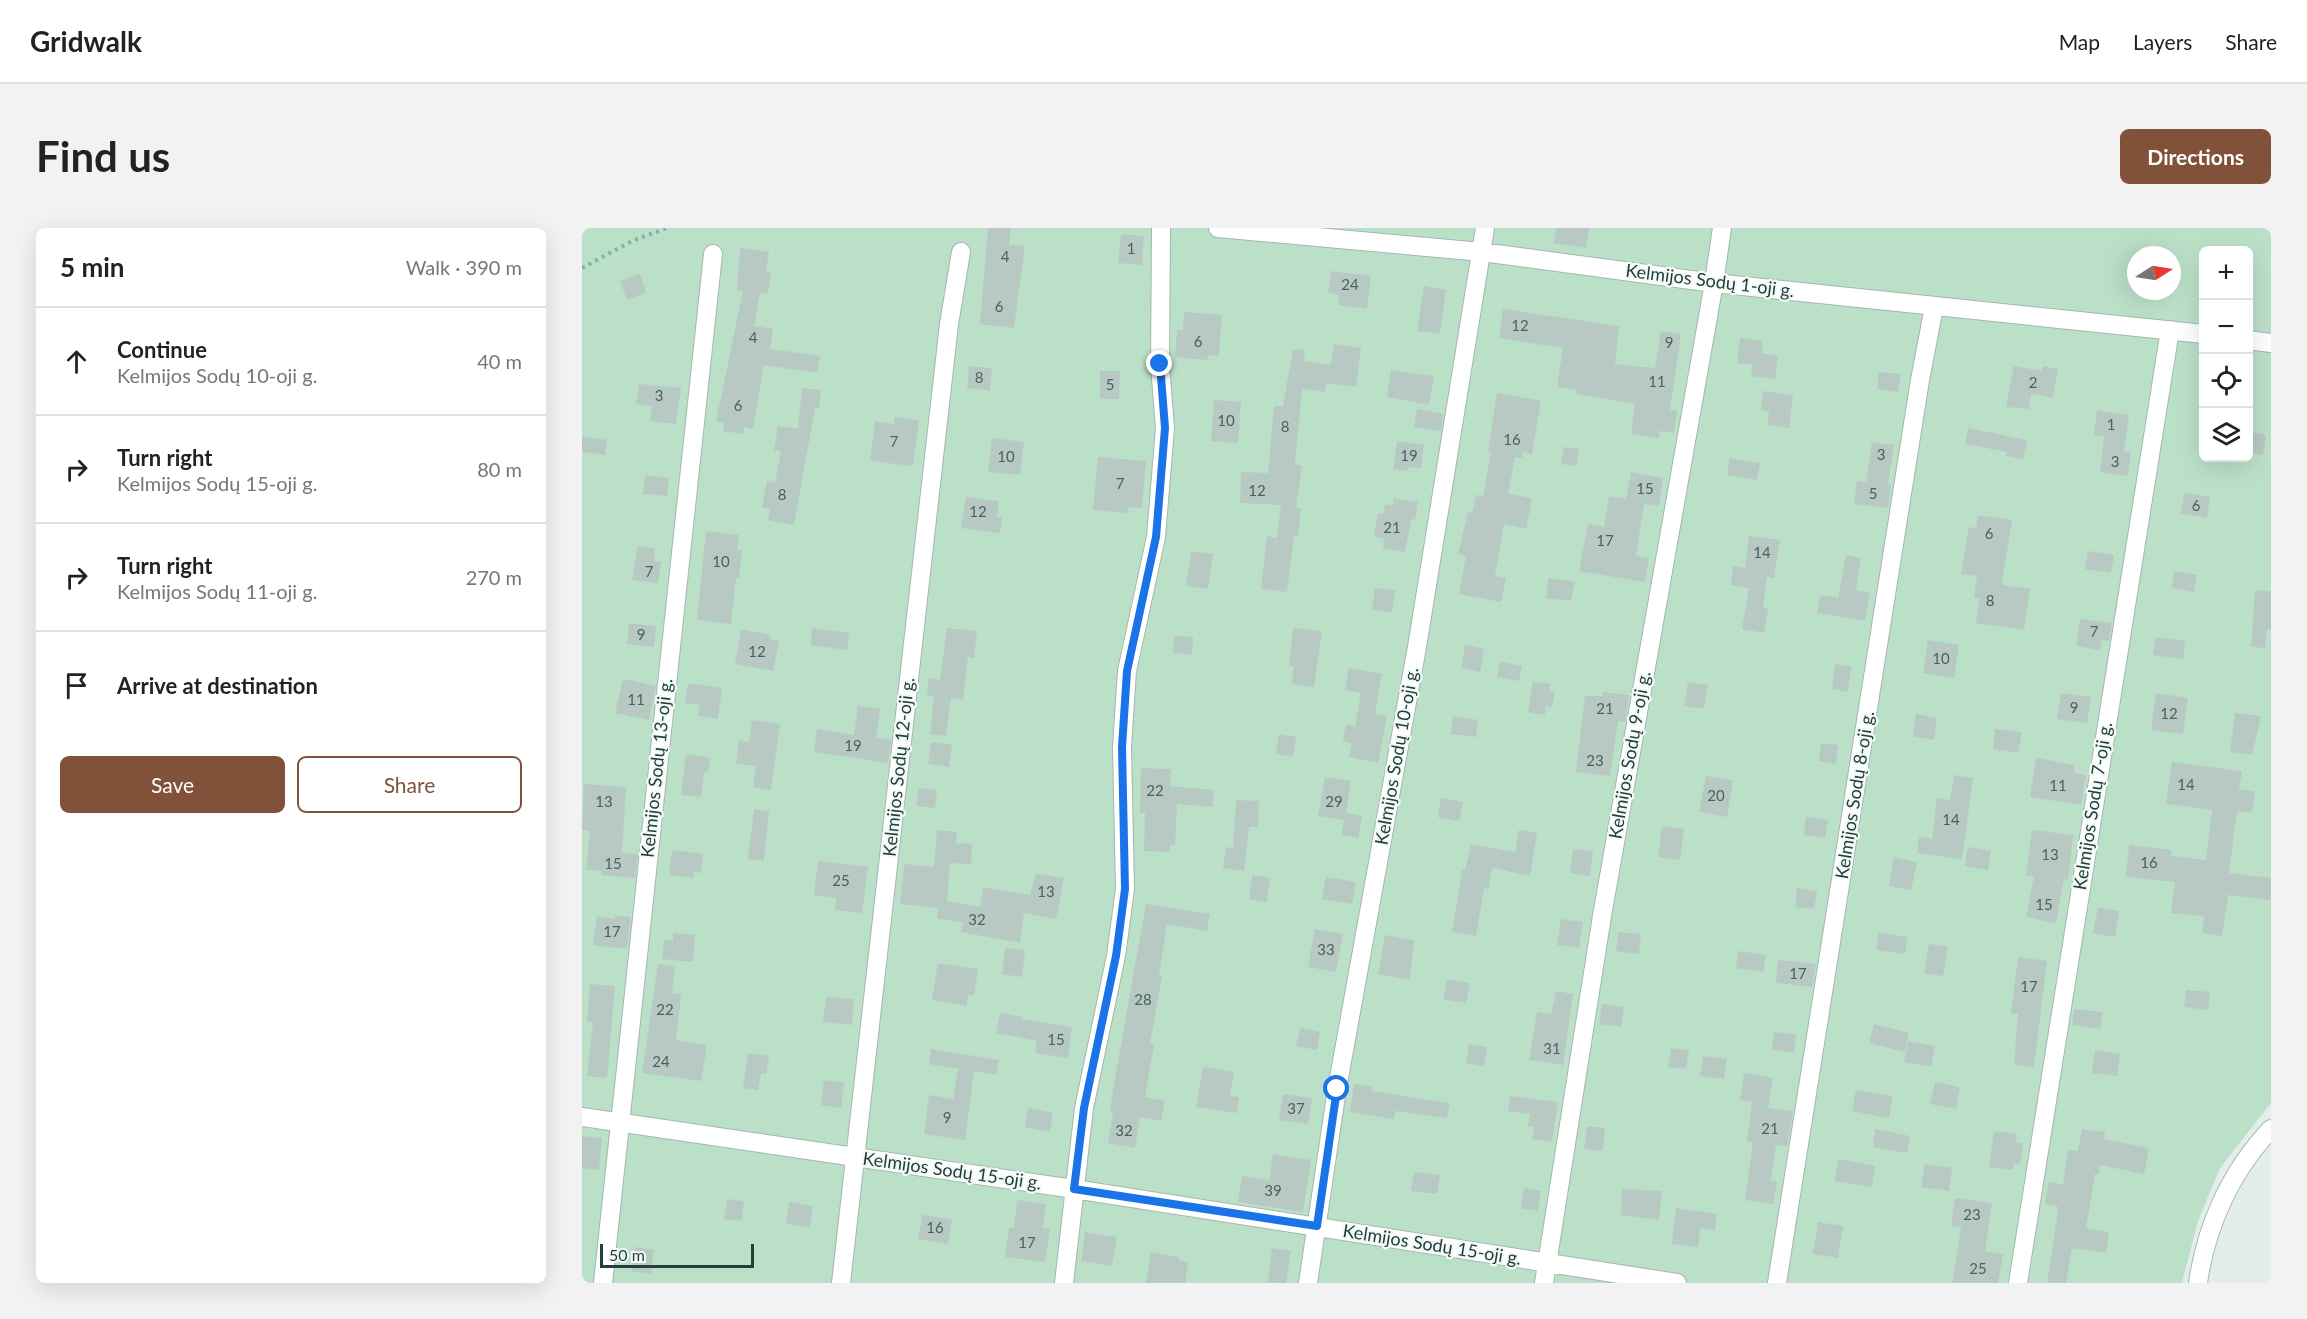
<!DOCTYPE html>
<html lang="en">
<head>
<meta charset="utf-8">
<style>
	body { margin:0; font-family:Lato,sans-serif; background:#f2f2f2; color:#222 }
	.controls { position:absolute; right:18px; top:18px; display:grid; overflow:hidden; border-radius:9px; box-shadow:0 6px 24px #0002 }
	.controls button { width:54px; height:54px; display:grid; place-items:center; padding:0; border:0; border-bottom:2px solid #e0e0e0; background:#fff; color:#222; font:30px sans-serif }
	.compass { position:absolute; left:1545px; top:18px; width:54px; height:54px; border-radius:50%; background:#fff; box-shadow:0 6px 24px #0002; rotate:78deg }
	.scale { position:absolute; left:18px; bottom:15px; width:154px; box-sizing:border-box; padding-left:6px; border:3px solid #22403a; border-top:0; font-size:16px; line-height:21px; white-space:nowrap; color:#22403a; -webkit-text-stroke:4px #f4faf7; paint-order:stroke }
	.stop { position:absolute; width:18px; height:18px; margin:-14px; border:4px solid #1a73e8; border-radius:50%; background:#fff }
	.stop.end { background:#1a73e8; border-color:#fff; box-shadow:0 2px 6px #0008 }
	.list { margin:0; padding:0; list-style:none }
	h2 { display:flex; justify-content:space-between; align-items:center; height:78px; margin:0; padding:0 24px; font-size:26px }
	h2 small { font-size:20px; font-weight:400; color:#767676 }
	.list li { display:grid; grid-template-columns:39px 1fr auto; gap:18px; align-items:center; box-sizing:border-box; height:108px; padding:0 24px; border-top:2px solid #e0e0e0 }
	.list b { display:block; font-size:22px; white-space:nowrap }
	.list p { margin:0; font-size:20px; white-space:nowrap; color:#767676 }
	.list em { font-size:20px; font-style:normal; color:#767676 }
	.actions { display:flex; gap:12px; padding:18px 24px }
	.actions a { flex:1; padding:14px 0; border:2px solid #82513a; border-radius:9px; text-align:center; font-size:21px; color:#82513a }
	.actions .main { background:#82513a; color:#fff }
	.icon { flex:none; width:33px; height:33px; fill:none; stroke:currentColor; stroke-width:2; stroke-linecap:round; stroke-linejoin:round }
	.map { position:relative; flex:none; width:1689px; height:1055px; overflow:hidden; border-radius:9px }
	header { display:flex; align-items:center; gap:36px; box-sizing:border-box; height:84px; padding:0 30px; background:#fff; border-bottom:2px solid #e0e0e0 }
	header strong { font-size:28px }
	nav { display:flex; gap:33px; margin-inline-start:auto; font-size:21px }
	.intro { display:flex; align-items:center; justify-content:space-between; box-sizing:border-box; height:144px; padding:0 36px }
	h1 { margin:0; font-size:42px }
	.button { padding:15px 27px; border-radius:9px; background:#82513a; color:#fff; font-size:21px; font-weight:700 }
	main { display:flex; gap:36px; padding:0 36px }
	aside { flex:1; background:#fff; border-radius:9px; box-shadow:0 6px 24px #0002 }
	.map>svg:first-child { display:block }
</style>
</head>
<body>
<header>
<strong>Gridwalk</strong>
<nav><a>Map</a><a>Layers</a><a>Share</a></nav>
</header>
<div class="intro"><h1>Find us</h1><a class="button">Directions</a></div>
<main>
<aside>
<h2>5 min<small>Walk · 390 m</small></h2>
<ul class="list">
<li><svg class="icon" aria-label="ahead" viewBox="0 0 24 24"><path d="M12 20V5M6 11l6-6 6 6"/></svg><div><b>Continue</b><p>Kelmijos Sodų 10-oji g.</p></div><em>40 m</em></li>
<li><svg class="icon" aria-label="right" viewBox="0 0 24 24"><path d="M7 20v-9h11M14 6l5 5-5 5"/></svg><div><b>Turn right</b><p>Kelmijos Sodų 15-oji g.</p></div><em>80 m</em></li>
<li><svg class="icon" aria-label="right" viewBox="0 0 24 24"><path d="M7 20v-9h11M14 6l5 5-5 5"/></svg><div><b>Turn right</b><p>Kelmijos Sodų 11-oji g.</p></div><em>270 m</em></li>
<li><svg class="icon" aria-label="arrive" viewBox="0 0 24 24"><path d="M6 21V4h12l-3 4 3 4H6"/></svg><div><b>Arrive at destination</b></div></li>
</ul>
<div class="actions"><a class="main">Save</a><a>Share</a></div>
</aside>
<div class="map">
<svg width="1689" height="1055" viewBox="0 0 1689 1055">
	<rect width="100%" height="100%" fill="#e3eeea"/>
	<path fill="#bbe0c8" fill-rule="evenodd" d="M0,0H1689V875L1638,940L1616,993L1600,1055H0ZM1622,22H1666V230H1622ZM1554,27H1590V63H1554Z"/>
	<path fill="#b8c9c3" d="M406,0H429L427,17L443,18L432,100L398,96Z
		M974,0H1007L1004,20L972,15Z
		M539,6L562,8L560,37L536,35Z
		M158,20L187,24L184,43L189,44L186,66L178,65L172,98L191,101L188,121L238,128L235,145L182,137L171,201L162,199L161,206L141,203L142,195L134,193L161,63L155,62Z
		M749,43L789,48L785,81L756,77L757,67L746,65Z
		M58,46L64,65L45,72L38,53Z
		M842,58L864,62L858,106L835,103Z
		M921,81L1037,98L1033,136L1073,140L1079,103L1099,106L1088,182L1095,183L1092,205L1078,203L1077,210L1049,206L1053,176L994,166L995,162L975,159L981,120L917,110Z
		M602,84L640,87L637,128L626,127V132L593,129L595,102H601Z
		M1158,110L1181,113L1180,125L1196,128L1193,151L1169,148L1171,137L1155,135Z
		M752,116L779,120L774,159L744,155L743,164L720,161L713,236L720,238L714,279L719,280L716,309L712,308L705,364L679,361L685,308L695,310L699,277L658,275L659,244L686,245L692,178H701L711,121L723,122L722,133L749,137Z
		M387,138L410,140L408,163L385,160Z
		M1432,138L1460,143L1461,138L1476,141L1471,170L1449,166L1447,181L1424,179Z
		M809,142L852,148L847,177L805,169Z
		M518,143H538L537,171H518Z
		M1297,144L1319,146L1316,164L1295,161Z
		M57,156L99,160L94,196L68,193L70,178L54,176Z
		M220,160L239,162L237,181L233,180L212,297L186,292L188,281L180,279L185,253L193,255L199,223L192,222L196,198L216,201Z
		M1181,163L1211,167L1207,200L1185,197L1187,183L1179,182Z
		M915,165L959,173L950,226L941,224L940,230L933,229L926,266L950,270L944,301L922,296L913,348L924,350L919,374L877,366L884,328L876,326L886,284L890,285L894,267L901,268L909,224L906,223Z
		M632,172L659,174L656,215L629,213Z
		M835,181L861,186L859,203L832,199Z
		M1515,182L1547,187L1542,223L1549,224L1546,248L1518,244L1522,208L1512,207Z
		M313,189L337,192L331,238L288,233L293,193L312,196Z
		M1386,200L1445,212L1441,231L1424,228L1425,224L1383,216Z
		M1666,204L1684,207L1681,227L1666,225Z
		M0,208L25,212L23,227L0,224Z
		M410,210L442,214L438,247L406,244Z
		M815,213L842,217L839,240L827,239L826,243L811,241Z
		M1290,214L1312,217L1306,256L1309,257L1306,280L1272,276L1275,253L1284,254Z
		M982,219L997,221L995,238L979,236Z
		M516,229L564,233L560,280L546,279V285L511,282Z
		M1148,230L1178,235L1175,252L1145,247Z
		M1049,244L1081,250L1077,278L1062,276L1054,328L1067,330L1063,354L997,343L1006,296L1022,299L1027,268L1044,271Z
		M63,247L87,250L85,268L61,266Z
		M1602,265L1628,269L1625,290L1599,286Z
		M384,269L417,273L415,289L420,290L418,305L379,300Z
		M812,270L836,274L833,292L829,291L823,324L801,320L802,310L792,309L796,285L801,286L803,276L811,278Z
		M1396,287L1430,292L1420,353L1421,357L1448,361L1442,402L1394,395L1397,370H1392L1395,348L1379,346L1387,299L1394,300Z
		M124,303L157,307L155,322H160L157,350H154L149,396L115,392Z
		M1167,308L1198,312L1192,350L1185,349L1181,380L1186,381L1182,405L1160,401L1167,360L1149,357L1151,338L1163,340Z
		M56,318L73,320L72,333L79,334L76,355L50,352Z
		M609,323L631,326L626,361L604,358Z
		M1506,323L1532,327L1529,345L1503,341Z
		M1264,327L1279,330L1274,362L1288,365L1283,393L1235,385L1238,367L1256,370Z
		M1592,343L1615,347L1612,364L1590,360Z
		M966,350L993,354L989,373L964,370Z
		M793,360L813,362L810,384L790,382Z
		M1673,362L1689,363V401H1685L1683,420L1669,419Z
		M1498,391L1530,395L1527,413L1520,412L1518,422L1494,418Z
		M47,395L74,398L72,419L45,416Z
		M230,400L267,405L265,422L229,417Z
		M365,400L395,403L392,430L386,429L381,472L369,470L364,508L348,506L352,468L345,467L347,450L358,452Z
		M711,400L740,403L732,459L710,456L712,438H707Z
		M159,401L188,407L187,411L197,413L191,443L153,436Z
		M592,408L611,409L610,427L591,425Z
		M1574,409L1603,413L1601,431L1571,427Z
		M1346,412L1377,417L1372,450L1341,445Z
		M883,417L902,421L898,444L879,440Z
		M918,434L940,438L937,453L915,449Z
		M1253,436L1269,438L1266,464L1250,461Z
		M767,440L800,446L793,486L805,488L796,535L767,529L770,515L761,513L764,496L773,498L779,465L763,462Z
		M41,451L74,458L67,492L33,485Z
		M951,453L968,456L967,463L973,464L970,479L964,478L963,487L946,484Z
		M1106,454L1126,457L1122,481L1102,478Z
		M106,455L140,460L136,491L116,488L118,477L103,475Z
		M1021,464L1047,467L1043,494L1036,493L1028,548L994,544L1003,468H1021Z
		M1479,465L1509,469L1505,495L1475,491Z
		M1574,465L1606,470L1601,506L1569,502Z
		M276,478L298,481L294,510L309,512L306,535L232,524L235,501L272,507Z
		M1653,485L1679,488L1670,527L1648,524Z
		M1334,486L1355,490L1352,512L1331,508Z
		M871,488L896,492L894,509L869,506Z
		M170,492L198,496L189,562L171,559L174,538L154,536L157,512L167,514Z
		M1413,501L1440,504L1436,525L1411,521Z
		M697,506L714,509L711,529L694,526Z
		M349,514L370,517L367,539L346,536Z
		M1239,515L1256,517L1254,536L1237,533Z
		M104,526L128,530L126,545L122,544L119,569L99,567Z
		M1454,530L1493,537L1492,545L1504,547L1499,577L1448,569Z
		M1590,534L1660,543L1657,561L1673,564L1670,585L1655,583L1647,645L1689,650V672L1646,667L1640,708L1620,705L1622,688L1589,685L1593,654L1544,649L1547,617L1590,622L1589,628L1624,632L1630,582L1584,576Z
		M559,540L589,541L588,558L632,562L631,579L595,576L593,617H588V624L562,623L563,585H558Z
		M1372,547L1391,550L1380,631L1335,625L1337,609L1350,611L1355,570L1368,572Z
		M1124,548L1151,552L1145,589L1117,584Z
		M743,549L769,553L764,585L780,588L776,610L759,607L762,592L736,588Z
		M2,556L44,559L40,625L56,626L53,650L19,647V643L4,642L8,603L0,602Z
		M337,560L355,562L353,580L334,578Z
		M859,570L881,574L877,593L856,589Z
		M654,572L677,573L676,599H667L662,643L641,640L644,619L651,620Z
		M172,581L187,583L182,633L166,631Z
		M1224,589L1246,592L1243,610L1222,607Z
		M1080,598L1102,601L1098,632L1076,629Z
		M355,602L375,604L374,615L390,616L389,636L368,635L365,673L398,679L401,659L448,667L454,645L482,650L474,691L442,685L438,715L379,704L381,694L355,691L356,680L318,676L322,636L352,639Z
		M937,602L955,605L948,648L910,640L907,661L902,660L894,708L870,704L880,642H883L889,616L933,624Z
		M1450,602L1491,607L1486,652L1482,651L1474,695L1444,689L1452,648L1444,647Z
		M1386,619L1409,623L1406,642L1383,638Z
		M991,621L1011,623L1008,648L988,645Z
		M90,622L121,626L119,645L112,644V650L87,647Z
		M1312,629L1335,634L1329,662L1307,658Z
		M236,633L286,639L280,685L253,682L254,670L232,667Z
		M670,647L688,650L685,674L667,671Z
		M744,649L774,654L770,676L740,671Z
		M1215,660L1235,663L1232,681L1213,679Z
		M564,676L628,686L625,703L585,696L577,747L580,748L568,815L572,816L563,869L583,873L579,893L558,889L553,920L526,915L531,884H528L531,862Z
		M1516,679L1537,683L1533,709L1511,705Z
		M33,687L49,689L45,721L11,717L15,688L33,691Z
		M979,691L1001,694L997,720L975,717Z
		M733,701L761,706L754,744L726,739Z
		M1036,704L1059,706L1057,726L1034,723Z
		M91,705L113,707L111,734L80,731L82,712L91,713Z
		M1297,705L1326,709L1323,726L1294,722Z
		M803,707L832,712L828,752L796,746Z
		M1347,716L1366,719L1361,748L1342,745Z
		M423,720L443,722L440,749L420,746Z
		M1156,723L1184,727L1181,744L1154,740Z
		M1436,729L1465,733L1452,839L1432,837L1436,786L1429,785Z
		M1196,732L1234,736L1230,759L1194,755Z
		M356,735L396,741L392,767H386L384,778L350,772Z
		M76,736L93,738L90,765L99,766L94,812L125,817L119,853L60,845Z
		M865,751L888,755L884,775L861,771Z
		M8,756L33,758L25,850L5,848L11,794L5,793Z
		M1604,762L1628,764L1626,782L1602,779Z
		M974,763L991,766L981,837L947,832L955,784L969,786Z
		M244,769L272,771L270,797L241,794Z
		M1020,776L1042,779L1039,799L1017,796Z
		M1492,781L1521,784L1518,801L1490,797Z
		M418,785L441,789L440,791L490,799L486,830L453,825L455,813L414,805Z
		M1292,796L1327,805L1323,824L1287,815Z
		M718,800L738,804L735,822L714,818Z
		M1192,804L1214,807L1212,825L1190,822Z
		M1326,813L1353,818L1349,839L1322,834Z
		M887,816L905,819L902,838L884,835Z
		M1089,820L1107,822L1104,841L1086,839Z
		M349,821L417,832L414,847L392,843L383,912L342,906L347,867L371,871L376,841L347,836Z
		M1513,822L1538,826L1535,848L1510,845Z
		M166,825L187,828L184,846L179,845L176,862L161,860Z
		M1121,828L1145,831L1142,851L1118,848Z
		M621,839L652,844L648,868L657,869L655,885L614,879Z
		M1162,845L1191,850L1186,880L1211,883L1205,918L1194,917L1189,953H1195L1191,976L1163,972L1171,914L1165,913L1170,874L1158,872Z
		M242,852L262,855L259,880L239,877Z
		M1353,854L1378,859L1374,881L1348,876Z
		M772,856L789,858V863L868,875L865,890L813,883L812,891L768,884Z
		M1274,862L1311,868L1307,890L1270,883Z
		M701,866L730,870L726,896L697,892Z
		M928,868L976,874L970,914L950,911L952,899L946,898L948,886L926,883Z
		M446,880L471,885L468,904L443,899Z
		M1005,898L1023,900L1021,923L1002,921Z
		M1293,901L1328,908L1325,925L1291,919Z
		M1500,901L1523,904L1522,911L1567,920L1562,946L1518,937L1517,946H1513L1504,1000L1527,1004L1524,1025L1490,1020L1484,1055H1465L1476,983L1475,978L1463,976L1467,954L1481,957L1486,922L1496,923Z
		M1412,903L1435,906L1434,914L1441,915L1438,936L1432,935L1431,942L1407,939Z
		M0,908L20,910L17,942L0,940Z
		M691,926L729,932L721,984L656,974L660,948L687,952Z
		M1256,931L1293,938L1290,959L1253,953Z
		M1343,936L1370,940L1367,963L1339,959Z
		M832,944L858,947L855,966L829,963Z
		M942,960L959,963L956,983L939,980Z
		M1040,961L1080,963L1077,992L1039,987Z
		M1373,970L1410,975L1403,1023L1421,1026L1416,1055H1370L1379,1000L1369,998Z
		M145,971L162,973L160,993L142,991Z
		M435,972L464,976L461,1000L468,1001L463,1034L423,1029L427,1000H432Z
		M207,974L231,978L228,999L204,996Z
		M1094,980L1135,986L1133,1003L1118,1000L1116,1019L1090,1016Z
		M340,987L370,991L366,1016L336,1011Z
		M1236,994L1261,998L1256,1030L1231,1026Z
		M503,1004L535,1009L530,1038L499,1033Z
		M53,1019L72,1022L69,1046L49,1043Z
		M690,1020L709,1023L704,1055H686Z
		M569,1024L597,1029L596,1032L606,1034L603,1055H564Z"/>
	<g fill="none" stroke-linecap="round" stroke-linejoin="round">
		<g stroke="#a5b6b2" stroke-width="20">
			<path id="minor" d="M636,0L900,24L1132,55L1622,106
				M1666,112L1689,115
				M0,889L492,961L1095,1055
				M21,1055L131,26
				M259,1055L367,96L379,24
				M482,1055L502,880L534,728L543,661L540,519L545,443L574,309L583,200L578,137L579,0
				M726,1055L755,861L835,419L903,0
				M962,1055L1020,688L1132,55L1140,0
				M1195,1055L1338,152L1352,79
				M1436,1055L1588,102"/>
		</g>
		<g stroke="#a1bab3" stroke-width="20">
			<path id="secondary" d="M1616,1055C1624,998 1649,943 1689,901"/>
		</g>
		<path stroke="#82b3a7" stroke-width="4" stroke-dasharray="3 4.5" stroke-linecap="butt" d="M0,40L50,13L85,0"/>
		<use href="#minor" stroke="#fff" stroke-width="18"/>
		<use href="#secondary" stroke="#fff" stroke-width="18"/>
	</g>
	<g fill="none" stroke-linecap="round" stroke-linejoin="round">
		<path stroke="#1a73e8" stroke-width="8" d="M578,136L583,200L574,309L545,443L540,519L543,661L534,728L502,880L492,961L735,998L755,861"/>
	</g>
	<g text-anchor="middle" stroke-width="4.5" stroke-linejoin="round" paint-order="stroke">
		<g font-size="15" fill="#48625c">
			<text x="549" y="26">1</text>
			<text x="423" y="34">4</text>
			<text x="768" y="62">24</text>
			<text x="417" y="84">6</text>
			<text x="938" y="103">12</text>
			<text x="171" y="115">4</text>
			<text x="616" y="119">6</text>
			<text x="1087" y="120">9</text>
			<text x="397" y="155">8</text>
			<text x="1075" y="159">11</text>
			<text x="1451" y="160">2</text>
			<text x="528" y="162">5</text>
			<text x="77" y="173">3</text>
			<text x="156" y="183">6</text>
			<text x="644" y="198">10</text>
			<text x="1529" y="202">1</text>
			<text x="703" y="204">8</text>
			<text x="930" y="217">16</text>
			<text x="312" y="219">7</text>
			<text x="1299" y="232">3</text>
			<text x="827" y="233">19</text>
			<text x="424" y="234">10</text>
			<text x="1533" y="239">3</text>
			<text x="538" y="261">7</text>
			<text x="1063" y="266">15</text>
			<text x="675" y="268">12</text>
			<text x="1291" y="271">5</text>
			<text x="200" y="272">8</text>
			<text x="1614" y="283">6</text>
			<text x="396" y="289">12</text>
			<text x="810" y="305">21</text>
			<text x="1407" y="311">6</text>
			<text x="1023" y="318">17</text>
			<text x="1180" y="330">14</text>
			<text x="139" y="339">10</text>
			<text x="67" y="349">7</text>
			<text x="1408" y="378">8</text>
			<text x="1512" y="409">7</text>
			<text x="59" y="412">9</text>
			<text x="175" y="429">12</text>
			<text x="1359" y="436">10</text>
			<text x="54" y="477">11</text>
			<text x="1492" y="485">9</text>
			<text x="1023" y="486">21</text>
			<text x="1587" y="491">12</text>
			<text x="271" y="523">19</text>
			<text x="1013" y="538">23</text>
			<text x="1604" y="562">14</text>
			<text x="1476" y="563">11</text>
			<text x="573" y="568">22</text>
			<text x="1134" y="573">20</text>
			<text x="22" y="579">13</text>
			<text x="752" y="579">29</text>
			<text x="1369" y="597">14</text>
			<text x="1468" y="632">13</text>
			<text x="1567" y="640">16</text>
			<text x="31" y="641">15</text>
			<text x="259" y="658">25</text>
			<text x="464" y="669">13</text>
			<text x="1462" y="682">15</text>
			<text x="395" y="697">32</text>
			<text x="30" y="709">17</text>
			<text x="744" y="727">33</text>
			<text x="1216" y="751">17</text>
			<text x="1447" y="764">17</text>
			<text x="561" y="777">28</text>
			<text x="83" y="787">22</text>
			<text x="474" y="817">15</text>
			<text x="970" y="826">31</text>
			<text x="79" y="839">24</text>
			<text x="714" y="886">37</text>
			<text x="365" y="895">9</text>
			<text x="1188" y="906">21</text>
			<text x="542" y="908">32</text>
			<text x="691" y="968">39</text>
			<text x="1390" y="992">23</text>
			<text x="353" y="1005">16</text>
			<text x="445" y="1020">17</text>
			<text x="1396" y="1046">25</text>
		</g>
		<g font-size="18" fill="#22403a" stroke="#f4faf7">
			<text transform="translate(1128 53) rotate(7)" y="6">Kelmijos Sodų 1-oji g.</text>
			<text transform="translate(1048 527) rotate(-80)" y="6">Kelmijos Sodų 9-oji g.</text>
			<text transform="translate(815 528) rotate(-80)" y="6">Kelmijos Sodų 10-oji g.</text>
			<text transform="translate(317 539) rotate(-84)" y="6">Kelmijos Sodų 12-oji g.</text>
			<text transform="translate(75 540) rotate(-84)" y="6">Kelmijos Sodų 13-oji g.</text>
			<text transform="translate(1273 567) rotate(-81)" y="6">Kelmijos Sodų 8-oji g.</text>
			<text transform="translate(1511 578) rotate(-81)" y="6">Kelmijos Sodų 7-oji g.</text>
			<text transform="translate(370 943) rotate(8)" y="6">Kelmijos Sodų 15-oji g.</text>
			<text transform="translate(850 1017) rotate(9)" y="6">Kelmijos Sodų 15-oji g.</text>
		</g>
	</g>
</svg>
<div class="controls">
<button>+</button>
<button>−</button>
<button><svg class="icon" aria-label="locate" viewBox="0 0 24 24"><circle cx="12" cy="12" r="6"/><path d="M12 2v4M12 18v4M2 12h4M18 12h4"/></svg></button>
<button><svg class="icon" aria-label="layers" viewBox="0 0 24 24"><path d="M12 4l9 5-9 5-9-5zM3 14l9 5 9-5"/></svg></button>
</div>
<svg class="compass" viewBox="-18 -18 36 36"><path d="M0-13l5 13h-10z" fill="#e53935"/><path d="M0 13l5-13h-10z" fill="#767676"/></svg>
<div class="scale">50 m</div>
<div class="stop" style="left:755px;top:861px"></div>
<div class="stop end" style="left:578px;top:136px"></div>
</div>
</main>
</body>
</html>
